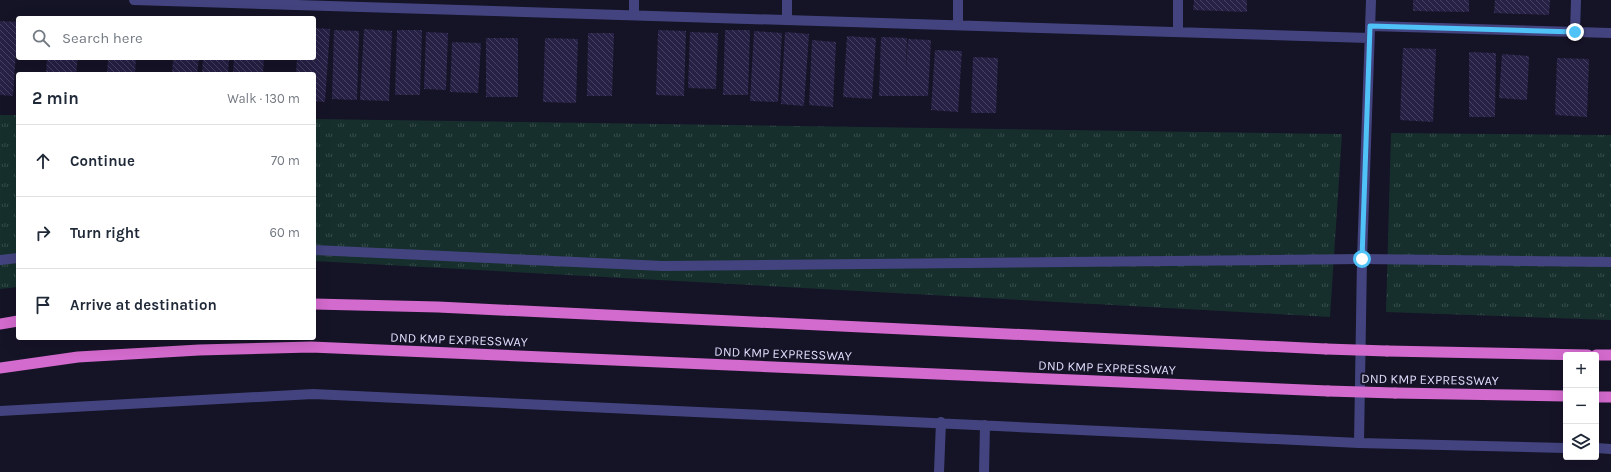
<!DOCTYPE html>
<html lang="en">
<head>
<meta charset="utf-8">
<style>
	body { margin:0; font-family:Karla,sans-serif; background:#f6f6f7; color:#1f2937 }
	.controls { position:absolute; right:12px; bottom:12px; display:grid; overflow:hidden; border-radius:4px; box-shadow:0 4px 16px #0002 }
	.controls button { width:36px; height:36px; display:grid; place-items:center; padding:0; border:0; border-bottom:1px solid #e0e1e3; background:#fff; color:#1f2937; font:20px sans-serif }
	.stop { position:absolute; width:12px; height:12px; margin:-9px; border:3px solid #4fc3f7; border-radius:50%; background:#fff }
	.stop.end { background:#4fc3f7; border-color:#fff; box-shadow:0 1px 4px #0008 }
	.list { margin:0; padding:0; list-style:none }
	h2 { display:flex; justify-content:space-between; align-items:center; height:52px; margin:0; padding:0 16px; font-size:17px }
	h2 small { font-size:13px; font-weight:400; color:#747a83 }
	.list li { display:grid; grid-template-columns:26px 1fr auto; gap:12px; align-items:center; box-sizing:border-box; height:72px; padding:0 16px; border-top:1px solid #e0e1e3 }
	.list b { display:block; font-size:15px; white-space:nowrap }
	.list em { font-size:13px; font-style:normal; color:#747a83 }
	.icon { flex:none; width:22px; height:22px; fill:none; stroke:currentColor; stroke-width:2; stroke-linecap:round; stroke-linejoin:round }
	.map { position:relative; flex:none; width:1611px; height:472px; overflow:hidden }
	.search { position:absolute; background:#fff; box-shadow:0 4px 16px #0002; left:16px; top:16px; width:300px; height:44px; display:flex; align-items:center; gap:10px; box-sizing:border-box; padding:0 14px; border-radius:4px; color:#747a83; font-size:15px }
	.panel { position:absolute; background:#fff; box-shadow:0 4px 16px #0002; left:16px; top:72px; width:300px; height:268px; border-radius:4px }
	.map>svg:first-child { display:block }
</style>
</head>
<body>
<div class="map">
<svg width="1611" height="472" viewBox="0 0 1611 472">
	<defs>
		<pattern id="grass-tufts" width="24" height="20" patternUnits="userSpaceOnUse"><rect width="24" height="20" fill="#162f2d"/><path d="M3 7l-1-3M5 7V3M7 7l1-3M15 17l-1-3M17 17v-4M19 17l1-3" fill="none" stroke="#374d4c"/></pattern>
		<pattern id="building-back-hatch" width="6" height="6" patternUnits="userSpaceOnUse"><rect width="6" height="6" fill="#262145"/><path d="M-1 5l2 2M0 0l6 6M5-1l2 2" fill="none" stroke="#454161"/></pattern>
	</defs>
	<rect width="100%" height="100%" fill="#151326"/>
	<path fill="url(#grass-tufts)" d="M0,115H18V287L0,289Z
		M314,119L1342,134L1330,317L314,261Z
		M1391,133L1611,135V320L1386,312Z"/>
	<path fill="url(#building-back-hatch)" d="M1194,0H1247V12L1193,10Z
		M1413,0H1469V12L1413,11Z
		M1495,0H1550L1549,15L1494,13Z
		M0,21L18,22L13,96L0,95Z
		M314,28L330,29L325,102L314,101V74H296L297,58H314Z
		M364,29L392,31L389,101L360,100Z
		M334,30L359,31L357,100L332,99Z
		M397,30H422L420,95H395Z
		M658,30L686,31L684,96L656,95Z
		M725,30H750L748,95H723Z
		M754,31L782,33L778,102L750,101Z
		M426,32L448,33L446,90L424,89Z
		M690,32L718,33L716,89L688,88Z
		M785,32L809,34L804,106L781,104Z
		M588,33H614L612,96H587Z
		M847,36L876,38L872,99L843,97Z
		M881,37L907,38L906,71L908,39L931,40L928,96H879Z
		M486,38H518V97H486Z
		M545,38L578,39L576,103L543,102Z
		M812,40L836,42L833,107L809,105Z
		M452,42L481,43L478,93L450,92Z
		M1403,48L1436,49L1433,122L1400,120Z
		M935,50L962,51L958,112L931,110Z
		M1469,52L1496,53L1495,117H1469Z
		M1502,54L1529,56L1527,100L1499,98Z
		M973,57L998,58L996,113H971Z
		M47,58H78L76,74H46Z
		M108,58H136L135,74H107Z
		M173,58H199L197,74H172Z
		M203,58H229L228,74H202Z
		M234,58H264L263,74H233Z
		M1557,58L1589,59L1587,117L1555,115Z"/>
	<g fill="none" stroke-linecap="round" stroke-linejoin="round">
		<path stroke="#43447f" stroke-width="10" d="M134,0L1369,38
			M634,15V0
			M787,20V0
			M958,25V0
			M1370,26L1611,33
			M1178,32V0
			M1575,32L1576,0
			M1359,443L1362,259L1371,0"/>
		<path stroke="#43447f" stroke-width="10" d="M314,250L663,266L1362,259L1611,262
			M0,260L18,258
			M0,411L313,394L1359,443L1566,448
			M1596,448L1611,449
			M939,472L941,422
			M984,472L985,425"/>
		<path stroke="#d36acd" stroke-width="11" d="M314,304L438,307L1326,349
			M0,324L18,321
			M1387,351L1588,355
			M1596,355H1611
			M0,368L78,357L199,350L311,347L1328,391
			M1395,393L1566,396
			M1596,397H1611"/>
		<path stroke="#d36acd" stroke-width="11" d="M1326,349L1387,351
			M1328,391L1395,393"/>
	</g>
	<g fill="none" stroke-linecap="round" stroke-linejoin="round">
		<path stroke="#4fc3f7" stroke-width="5" d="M1362,259L1370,26L1575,32"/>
	</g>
	<g text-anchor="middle" stroke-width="4" stroke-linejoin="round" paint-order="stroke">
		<g font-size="13" fill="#dedcfb" stroke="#151326">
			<text transform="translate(459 339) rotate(2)" y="5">DND KMP EXPRESSWAY</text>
			<text transform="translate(783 353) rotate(2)" y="5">DND KMP EXPRESSWAY</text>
			<text transform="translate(1107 367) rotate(2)" y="5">DND KMP EXPRESSWAY</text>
			<text transform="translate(1430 379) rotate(1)" y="5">DND KMP EXPRESSWAY</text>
		</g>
	</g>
</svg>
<div class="controls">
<button>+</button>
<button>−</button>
<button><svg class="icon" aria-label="layers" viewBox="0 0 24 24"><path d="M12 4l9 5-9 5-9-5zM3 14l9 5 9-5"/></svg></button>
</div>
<div class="stop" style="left:1362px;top:259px"></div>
<div class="stop end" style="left:1575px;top:32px"></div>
<div class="search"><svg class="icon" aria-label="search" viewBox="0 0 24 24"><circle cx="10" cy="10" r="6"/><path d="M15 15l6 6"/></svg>Search here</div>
<section class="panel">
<h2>2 min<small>Walk · 130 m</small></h2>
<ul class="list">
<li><svg class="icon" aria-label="ahead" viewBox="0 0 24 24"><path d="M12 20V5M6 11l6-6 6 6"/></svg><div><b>Continue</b></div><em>70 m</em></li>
<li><svg class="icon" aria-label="right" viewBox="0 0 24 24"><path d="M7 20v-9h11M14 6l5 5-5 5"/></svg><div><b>Turn right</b></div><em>60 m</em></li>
<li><svg class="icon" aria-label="arrive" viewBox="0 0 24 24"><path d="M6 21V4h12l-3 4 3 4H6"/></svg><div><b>Arrive at destination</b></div></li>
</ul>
</section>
</div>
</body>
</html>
